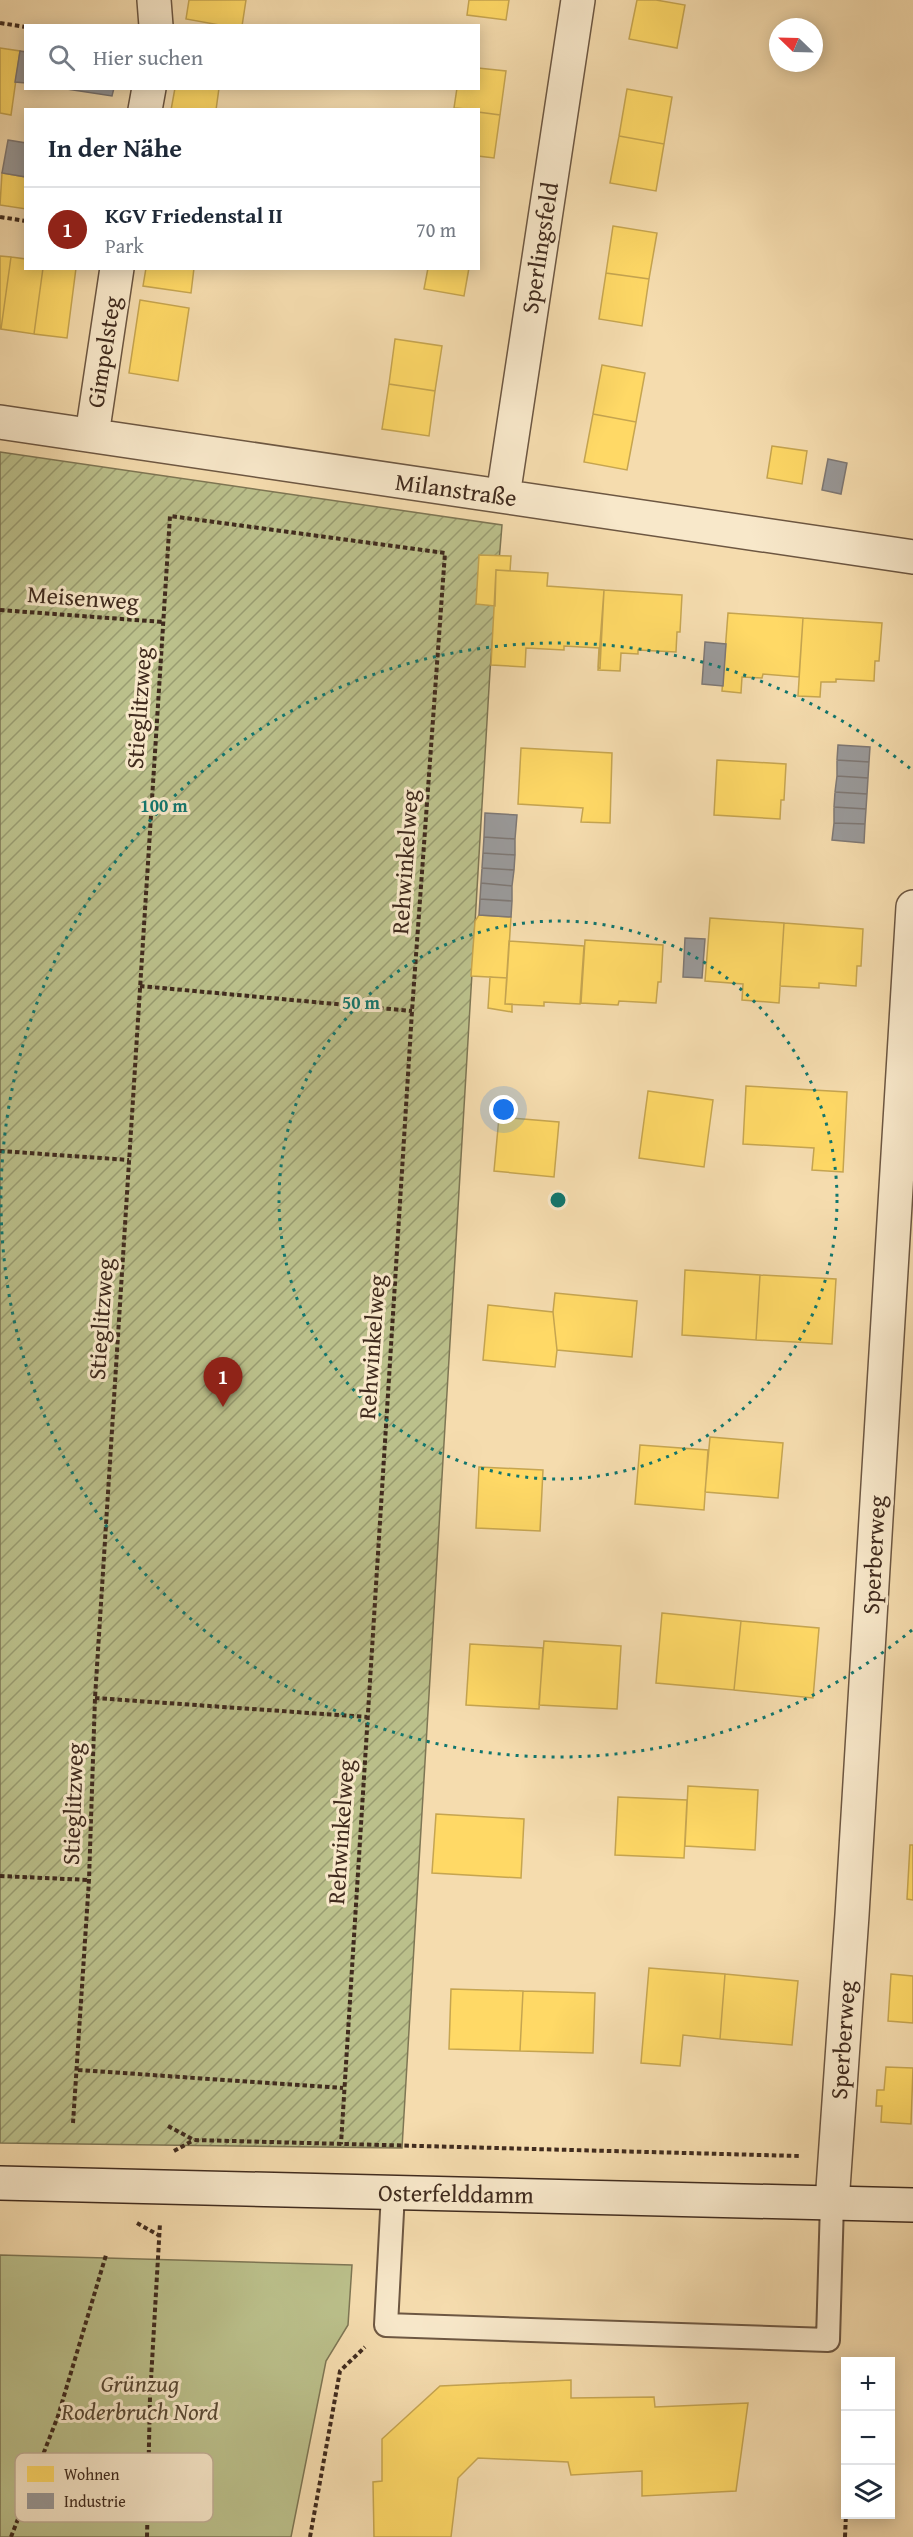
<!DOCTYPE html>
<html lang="de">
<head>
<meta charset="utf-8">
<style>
	body { margin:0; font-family:"Gentium Book Plus",serif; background:#f6f6f7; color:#1f2937 }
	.controls { position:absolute; right:18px; bottom:18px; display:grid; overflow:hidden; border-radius:0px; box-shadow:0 3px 15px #0003 }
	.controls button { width:54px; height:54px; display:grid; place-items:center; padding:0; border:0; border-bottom:2px solid #e0e1e3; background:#fff; color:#1f2937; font:30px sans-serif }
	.compass { position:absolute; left:769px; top:18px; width:54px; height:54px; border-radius:50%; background:#fff; box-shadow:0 3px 15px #0003; rotate:293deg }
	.you { position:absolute; left:504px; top:1110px; width:21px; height:21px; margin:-15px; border:4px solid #fff; border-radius:50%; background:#1a73e8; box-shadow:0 0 0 9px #1a73e833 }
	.badge { display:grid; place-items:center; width:39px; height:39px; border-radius:50%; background:#8f2418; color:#fff; font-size:20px; font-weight:700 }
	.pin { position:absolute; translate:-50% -50px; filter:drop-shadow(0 2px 3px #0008) }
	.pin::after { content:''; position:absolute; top:32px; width:21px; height:18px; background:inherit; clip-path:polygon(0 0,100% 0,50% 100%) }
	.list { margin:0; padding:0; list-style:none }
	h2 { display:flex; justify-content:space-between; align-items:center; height:78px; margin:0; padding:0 24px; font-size:26px }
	h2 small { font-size:20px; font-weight:400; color:#747a83 }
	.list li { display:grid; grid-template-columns:39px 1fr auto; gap:18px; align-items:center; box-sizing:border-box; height:84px; padding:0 24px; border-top:2px solid #e0e1e3 }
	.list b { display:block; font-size:22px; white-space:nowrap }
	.list p { margin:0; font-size:20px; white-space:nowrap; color:#747a83 }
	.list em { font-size:20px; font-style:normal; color:#747a83 }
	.icon { flex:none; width:33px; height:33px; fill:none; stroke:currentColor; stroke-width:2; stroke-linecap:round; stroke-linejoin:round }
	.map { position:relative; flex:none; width:913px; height:2537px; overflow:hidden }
	.search { position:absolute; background:#fff; box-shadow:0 3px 15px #0003; left:24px; top:24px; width:456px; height:66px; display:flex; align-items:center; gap:15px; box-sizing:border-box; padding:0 21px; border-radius:0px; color:#747a83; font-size:22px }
	.panel { position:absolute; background:#fff; box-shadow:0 3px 15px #0003; left:24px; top:108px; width:456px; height:162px; border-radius:0px }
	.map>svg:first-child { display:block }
</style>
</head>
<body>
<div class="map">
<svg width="913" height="2537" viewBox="0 0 913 2537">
	<defs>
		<pattern id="garden-furrows" width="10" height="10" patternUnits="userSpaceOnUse" patternTransform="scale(1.5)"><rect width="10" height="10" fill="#bbc08b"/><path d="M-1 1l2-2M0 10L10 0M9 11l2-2" fill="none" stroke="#999c71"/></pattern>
	</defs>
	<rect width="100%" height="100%" fill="#f5dcae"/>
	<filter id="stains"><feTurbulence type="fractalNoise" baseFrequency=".00333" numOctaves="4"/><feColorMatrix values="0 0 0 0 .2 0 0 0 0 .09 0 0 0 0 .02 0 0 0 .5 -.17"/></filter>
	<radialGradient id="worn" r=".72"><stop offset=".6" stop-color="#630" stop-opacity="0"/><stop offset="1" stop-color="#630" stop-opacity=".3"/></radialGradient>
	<path fill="#bbc08b" stroke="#7e7654" stroke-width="1.5" d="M0,2255L352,2265L348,2325L326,2361L291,2537H0Z"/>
	<path fill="url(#garden-furrows)" stroke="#7e7654" stroke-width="1.5" d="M0,452L502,525L490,671L402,2148L0,2143Z"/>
	<path fill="#ffd966" stroke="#c6a550" stroke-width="1.5" d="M189,0H246L242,26H225L186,19Z
		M469,0H509L506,20L467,15Z
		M637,0H656L685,5L677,48L629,39Z
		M0,48L20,51L11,115L0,113Z
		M478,68L506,71L500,115L478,112V110L454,108L457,88H478Z
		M175,88H219L216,110H171Z
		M627,89L672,97L664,144L619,136Z
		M478,112L500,115L494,158L478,156Z
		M619,136L664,144L656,191L610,183Z
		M2,173L26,177V209L0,205Z
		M613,226L657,233L649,279L606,273Z
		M0,256L11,257L1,329H0Z
		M11,257L26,259V268H43L34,334L1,329Z
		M43,268H76L67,338L34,334Z
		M146,268H194L191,293L143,286Z
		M428,268H469L464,296L424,289Z
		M606,273L649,279L642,326L599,319Z
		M140,300L189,308L178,381L129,373Z
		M395,339L442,346L435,391L389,384Z
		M602,365L645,373L636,422L593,414Z
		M389,384L435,391L429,436L382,429Z
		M593,414L636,422L627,470L584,462Z
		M772,446L807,451L802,484L767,478Z
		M479,555L511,556L510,571L496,570L495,606L476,604Z
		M496,570L548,573L547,586L604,590L600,668L598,667L599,648L564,646V650L526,648L525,667L491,665Z
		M604,590L682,595L680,632H677L676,652L638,650V654L621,653L620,671L598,670Z
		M728,613L803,618L799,677L763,674L762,678L742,677L741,693L722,691Z
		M803,618L882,623L879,661H875L874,681L836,679V682H821L820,697L798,696Z
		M521,748L612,753L610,823L581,822L583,808L518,804Z
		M717,760L786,764L784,800H781L780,819L714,815Z
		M479,915L511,917L507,978L471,976L475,921Z
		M710,918L784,923L779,1003L742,1000L743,984L705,981Z
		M784,923L863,929L861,966H857L856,986L819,983V988L780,986Z
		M585,940L663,945L661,982H658L656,1003L619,1001L618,1005L581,1003Z
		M509,941L584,946L580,1004L544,1002V1006L505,1004Z
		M490,977L507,978L505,1004H512V1012L488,1008Z
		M746,1086L847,1092L843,1172L812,1170L814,1148L743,1144Z
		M648,1091L713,1100L704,1167L639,1158Z
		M499,1117L559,1122L554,1177L494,1171Z
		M685,1270L760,1275L756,1340L682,1335Z
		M760,1275L836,1279L832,1344L756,1340Z
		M555,1293L637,1301L632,1357L557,1350L553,1312Z
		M488,1305L553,1312L557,1350L555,1367L483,1360Z
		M710,1437L783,1443L778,1498L705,1492Z
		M640,1445L708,1450L704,1510L635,1504Z
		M479,1467L543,1470L540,1531L476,1528Z
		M662,1613L741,1621L734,1690L656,1683Z
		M741,1621L819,1628L813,1698L734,1690Z
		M544,1641L621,1646L617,1709L539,1705Z
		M470,1644L543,1648L539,1709L466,1705Z
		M688,1786L758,1790L755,1850L685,1846Z
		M618,1797L687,1800L684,1858L615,1855Z
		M436,1814L524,1819L521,1878L432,1873Z
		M910,1845H913V1900L907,1899Z
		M649,1968L725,1974L720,2039L683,2035L680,2066L641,2063Z
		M725,1974L798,1981L792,2045L720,2039Z
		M891,1974L913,1976V2023L888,2021Z
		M451,1989L523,1991L520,2051L449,2049Z
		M523,1991L595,1993L593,2053L520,2051Z
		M886,2067L913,2068L911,2124L881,2122L882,2106H876L877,2090H884Z
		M571,2380V2398L654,2397L655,2407L748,2403L736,2491L642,2496V2471L571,2475L568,2462L478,2458L458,2478L451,2537H374L373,2482L382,2481V2439L440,2386Z"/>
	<path fill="#999" stroke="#7e7874" stroke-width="1.5" d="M20,51L26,52V83L15,82Z
		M60,88H114L112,96Z
		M8,140L26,143V177L2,173Z
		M828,459L847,463L841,494L822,490Z
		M705,642L726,644L723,686L702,684Z
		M838,745L870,747L869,762L837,760Z
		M837,760L869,762L868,778L837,776Z
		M837,776L868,778L867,794L835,792Z
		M835,792L867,794L866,809L834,807Z
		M834,807L866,809L865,824L834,823Z
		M485,813L517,815L515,839L484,837Z
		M834,823L865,824L864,843L832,840Z
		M484,837L515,839V855L483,853Z
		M483,853L515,855L514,870L482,868Z
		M482,868L514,870L512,886L481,883Z
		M481,883L512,886V901L480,899Z
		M480,899L512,901L511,917L479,915Z
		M685,938L705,939L702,978L683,977Z"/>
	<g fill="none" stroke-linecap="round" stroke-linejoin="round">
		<g stroke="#6d5742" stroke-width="26">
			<path id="lane" d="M393,2193L386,2325L828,2340L832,2203"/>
		</g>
		<g stroke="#6d5742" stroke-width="36">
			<path id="street" d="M154,0L156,26
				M145,110L149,88
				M0,422L913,557
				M92,435L117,268
				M503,496L578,0
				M832,2203L852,1915L913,907"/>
		</g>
		<g stroke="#402b1e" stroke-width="36">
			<path id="secondary" d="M0,2183L913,2205"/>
		</g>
		<path stroke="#402b1e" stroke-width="4" stroke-dasharray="4.5 3" stroke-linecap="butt" d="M0,23L26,27
			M0,217L26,221
			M0,610L163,622
			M140,986L412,1011
			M0,1151L129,1160
			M95,1698L367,1717
			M0,1876L89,1880
			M78,2070L343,2088
			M73,2123L89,1880L95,1698L170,516L445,553L412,1011L341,2144
			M168,2126L194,2140L799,2156
			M174,2151L194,2140
			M137,2223L160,2236
			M11,2537L58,2416L106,2255
			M147,2537L150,2397L160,2223
			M310,2537L340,2371L365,2347
			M845,2537L846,2514"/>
		<use href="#lane" stroke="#f8e8ca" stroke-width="22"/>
		<use href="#street" stroke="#f8e8ca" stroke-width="33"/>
		<use href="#secondary" stroke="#f8e8ca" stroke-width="33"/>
	</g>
	<g fill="none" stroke="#0f766e" stroke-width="3" stroke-dasharray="3 6">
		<circle cx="558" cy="1200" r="279"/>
		<path d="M912 1630A557 557 0 1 1 912 770"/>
	</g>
	<g text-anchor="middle" stroke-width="6" stroke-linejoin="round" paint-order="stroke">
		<g font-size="24" fill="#402b1e" stroke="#f8e8ca">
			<text transform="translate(540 248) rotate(-81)" y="8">Sperlingsfeld</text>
			<text transform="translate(104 352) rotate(-81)" y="8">Gimpelsteg</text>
			<text transform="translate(456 490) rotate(8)" y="8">Milanstraße</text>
			<text transform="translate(83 598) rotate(4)" y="8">Meisenweg</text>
			<text transform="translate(139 708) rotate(-86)" y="8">Stieglitzweg</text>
			<text transform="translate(405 862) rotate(-86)" y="8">Rehwinkelweg</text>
			<text transform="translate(101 1319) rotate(-86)" y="8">Stieglitzweg</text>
			<text transform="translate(372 1347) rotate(-86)" y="8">Rehwinkelweg</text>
			<text transform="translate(874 1555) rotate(-87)" y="8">Sperberweg</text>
			<text transform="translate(73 1804) rotate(-88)" y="8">Stieglitzweg</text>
			<text transform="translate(341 1832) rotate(-86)" y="8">Rehwinkelweg</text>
			<text transform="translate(843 2040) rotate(-86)" y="8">Sperberweg</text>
			<text transform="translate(456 2194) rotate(1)" y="8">Osterfelddamm</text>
		</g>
		<g font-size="24" font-style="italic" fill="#594934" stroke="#f8e8ca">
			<text x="140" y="2392">Grünzug<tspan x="140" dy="28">Roderbruch Nord</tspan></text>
		</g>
	</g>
	<rect x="15" y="2453" width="198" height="69" rx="9" fill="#f8e8ca" stroke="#c1af96" stroke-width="1.5"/>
	<rect x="27" y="2466" width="27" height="16" fill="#ffd966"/>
	<rect x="27" y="2493" width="27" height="16" fill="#999"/>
	<g font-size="16" fill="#402b1e">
		<text x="64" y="2480">Wohnen</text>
		<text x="64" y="2507">Industrie</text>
	</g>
	<circle cx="558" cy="1200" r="9" fill="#0f766e" stroke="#f8e8ca" stroke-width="3"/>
	<g font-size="18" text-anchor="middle" font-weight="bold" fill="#0f766e" stroke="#f8e8ca" stroke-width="6" stroke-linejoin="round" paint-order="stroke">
		<text x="164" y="812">100 m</text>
		<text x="361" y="1009">50 m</text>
	</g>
	<rect width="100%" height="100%" filter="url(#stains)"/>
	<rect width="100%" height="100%" fill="url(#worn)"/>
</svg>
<div class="controls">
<button>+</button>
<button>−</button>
<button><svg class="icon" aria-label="layers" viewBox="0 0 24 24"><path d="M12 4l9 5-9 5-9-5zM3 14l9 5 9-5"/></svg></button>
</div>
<svg class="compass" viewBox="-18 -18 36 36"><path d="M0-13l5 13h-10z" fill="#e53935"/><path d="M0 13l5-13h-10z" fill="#747a83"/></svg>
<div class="you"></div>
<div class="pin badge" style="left:223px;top:1407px">1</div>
<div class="search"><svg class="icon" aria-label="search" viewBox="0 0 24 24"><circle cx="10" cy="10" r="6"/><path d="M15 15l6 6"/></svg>Hier suchen</div>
<section class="panel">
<h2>In der Nähe<small></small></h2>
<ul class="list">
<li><span class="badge">1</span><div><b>KGV Friedenstal II</b><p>Park</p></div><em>70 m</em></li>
</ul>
</section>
</div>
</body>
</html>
